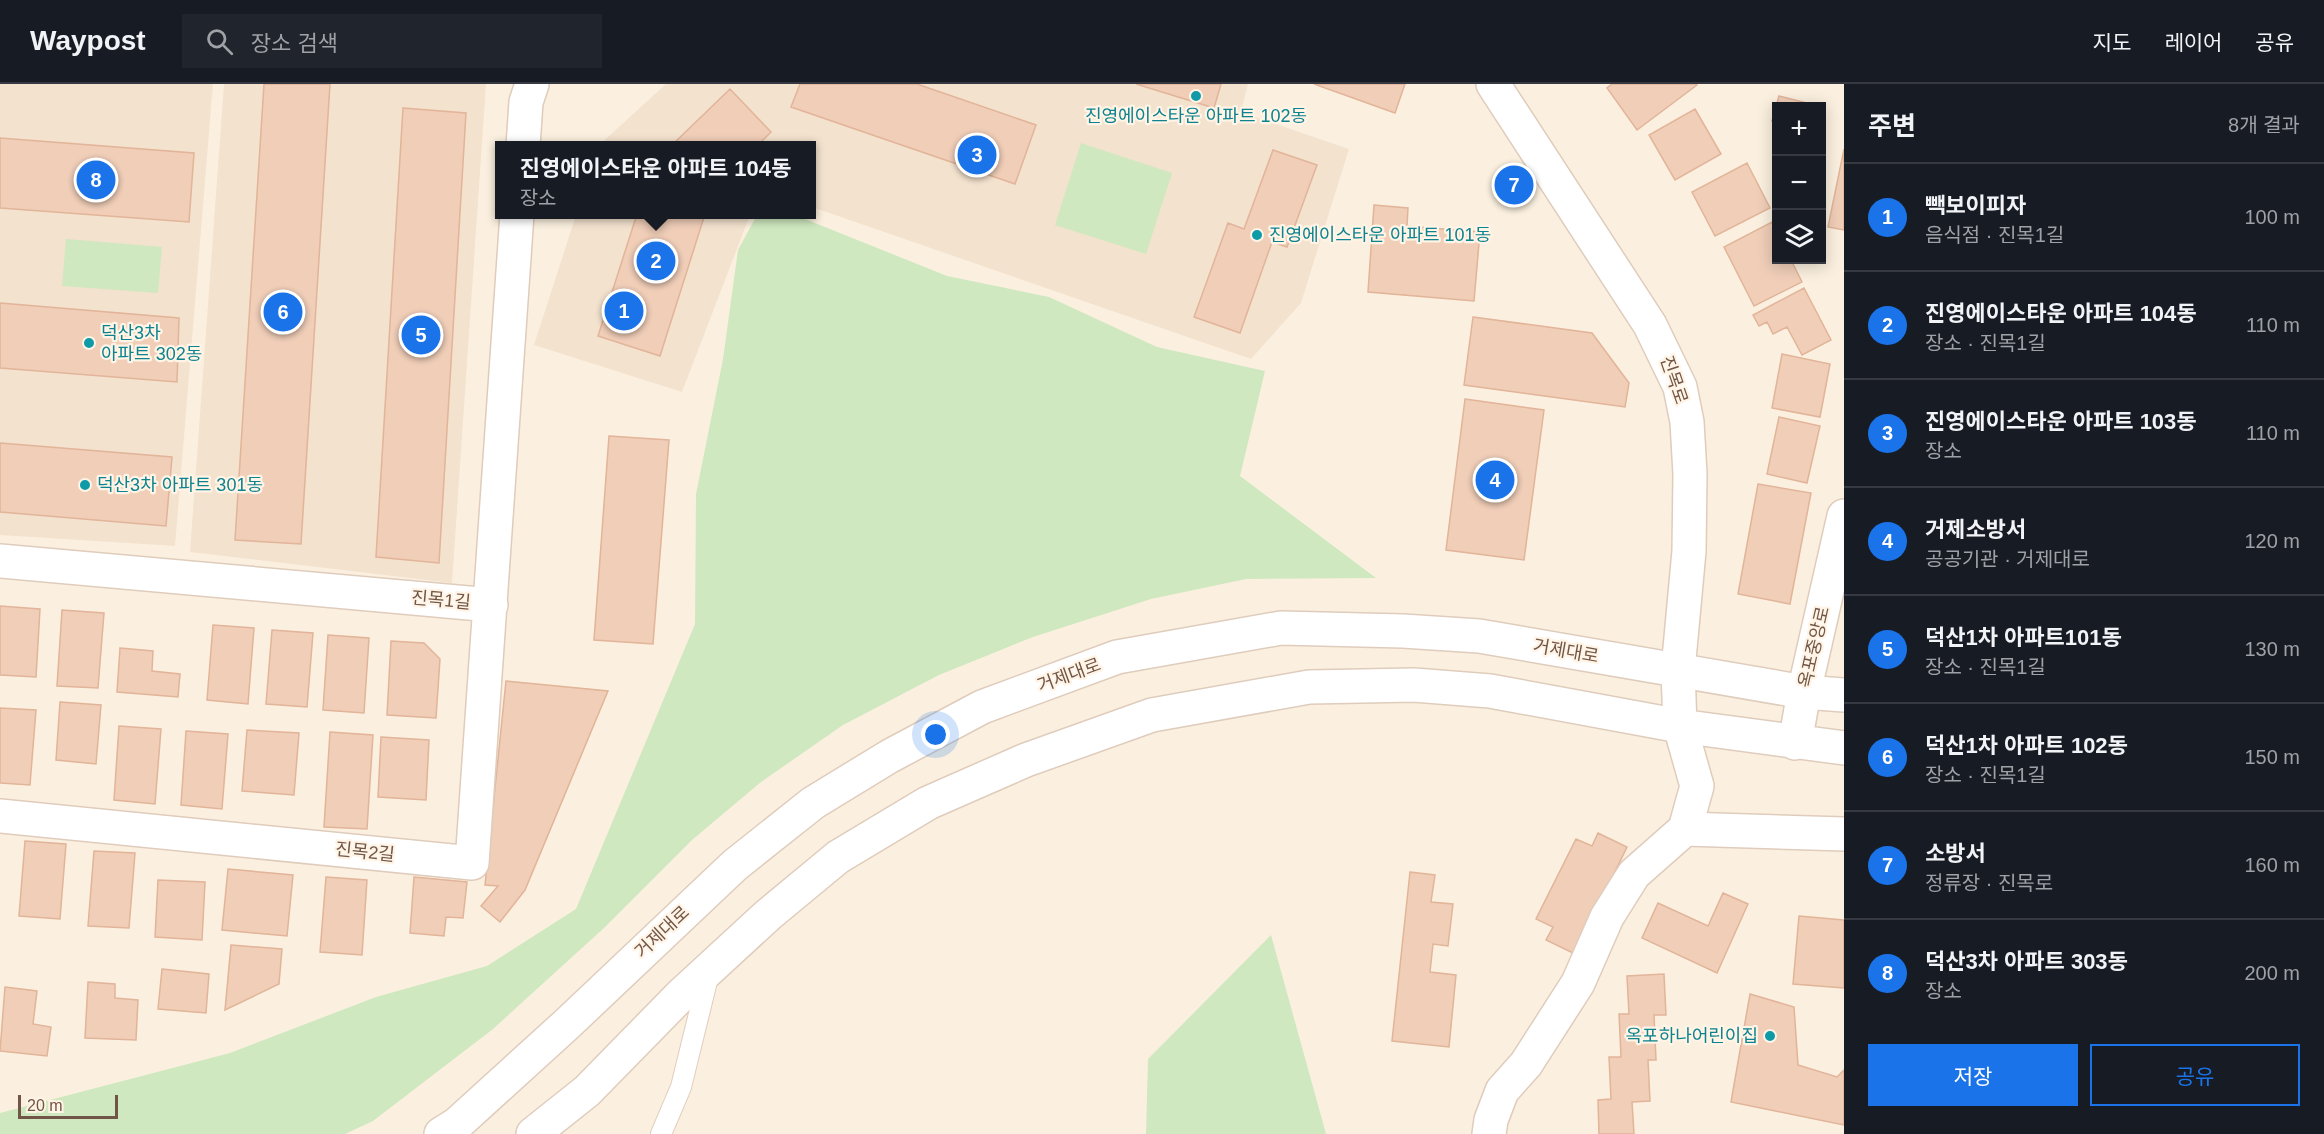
<!DOCTYPE html>
<html lang="ko">
<head>
<meta charset="utf-8">
<style>
	body { margin:0; font-family:Helvetica,"Noto Sans KR",sans-serif; background:#20242c; color:#f1f3f6 }
	.controls { position:absolute; right:18px; top:18px; display:grid; overflow:hidden; border-radius:0px; box-shadow:0 3px 15px #0003 }
	.controls button { width:54px; height:54px; display:grid; place-items:center; padding:0; border:0; border-bottom:2px solid #363941; background:#171b24; color:#f1f3f6; font:30px sans-serif }
	.scale { position:absolute; left:18px; bottom:15px; width:100px; box-sizing:border-box; padding-left:6px; border:3px solid #715648; border-top:0; font-size:16px; line-height:21px; white-space:nowrap; color:#715648; -webkit-text-stroke:4px #fff4e5; paint-order:stroke }
	.you { position:absolute; left:936px; top:651px; width:21px; height:21px; margin:-15px; border:4px solid #fff; border-radius:50%; background:#1a73e8; box-shadow:0 0 0 9px #1a73e833 }
	.badge { display:grid; place-items:center; width:39px; height:39px; border-radius:50%; background:#1a73e8; color:#fff; font-size:20px; font-weight:700 }
	.pin { position:absolute; translate:-50% -50%; border:3px solid #fff; box-shadow:0 2px 6px #0006 }
	.popup { position:absolute; left:495px; top:57px; width:321px; height:78px; box-sizing:border-box; display:grid; place-content:center; border-radius:0px; background:#171b24; filter:drop-shadow(0 2px 4px #0005); font-size:20px; white-space:nowrap; color:#9ea1a6 }
	.popup b { font-size:22px; color:#f1f3f6 }
	.popup::after { content:''; position:absolute; left:50%; top:100%; margin-left:-12px; border:12px solid transparent; border-top-color:#171b24 }
	.list { margin:0; padding:0; list-style:none }
	h2 { display:flex; justify-content:space-between; align-items:center; height:78px; margin:0; padding:0 24px; font-size:26px }
	h2 small { font-size:20px; font-weight:400; color:#9ea1a6 }
	.list li { display:grid; grid-template-columns:39px 1fr auto; gap:18px; align-items:center; box-sizing:border-box; height:108px; padding:0 24px; border-top:2px solid #363941 }
	.list b { display:block; font-size:22px; white-space:nowrap }
	.list p { margin:0; font-size:20px; white-space:nowrap; color:#9ea1a6 }
	.list em { font-size:20px; font-style:normal; color:#9ea1a6 }
	.actions { display:flex; gap:12px; padding:18px 24px }
	.actions a { flex:1; padding:14px 0; border:2px solid #1a73e8; border-radius:0px; text-align:center; font-size:21px; color:#1a73e8 }
	.actions .main { background:#1a73e8; color:#fff }
	.icon { flex:none; width:33px; height:33px; fill:none; stroke:currentColor; stroke-width:2; stroke-linecap:round; stroke-linejoin:round }
	.map { position:relative; flex:none; width:1844px; height:1050px; overflow:hidden }
	header { display:flex; align-items:center; gap:36px; box-sizing:border-box; height:84px; padding:0 30px; background:#171b24; border-bottom:2px solid #363941 }
	header strong { font-size:28px }
	nav { display:flex; gap:33px; margin-inline-start:auto; font-size:21px }
	.search { width:420px; height:54px; background:#20242c; display:flex; align-items:center; gap:15px; box-sizing:border-box; padding:0 21px; border-radius:0px; color:#9ea1a6; font-size:22px }
	main { display:flex }
	aside { flex:1; background:#171b24 }
	.map>svg:first-child { display:block }
</style>
</head>
<body>
<header>
<strong>Waypost</strong>
<div class="search"><svg class="icon" aria-label="search" viewBox="0 0 24 24"><circle cx="10" cy="10" r="6"/><path d="M15 15l6 6"/></svg>장소 검색</div>
<nav><a>지도</a><a>레이어</a><a>공유</a></nav>
</header>
<main>
<div class="map">
<svg width="1844" height="1050" viewBox="0 0 1844 1050">
	<rect width="100%" height="100%" fill="#fbf0df"/>
	<path fill="#f3e2ce" d="M0,0H213L175,462L0,451Z
		M224,0H486L452,499L190,468Z
		M666,0H1248L1241,28L1349,65L1301,219L1251,275L812,123V62H598Z
		M576,131H750L682,308L534,261Z"/>
	<path fill="#cfe8bf" d="M1081,59L1172,89L1146,170L1055,141Z
		M757,131H795L947,192L1049,213L1157,263L1265,287L1240,392L1376,494L1246,495L1151,515L1033,553L939,591L843,641L761,698L692,756L604,844L493,945L373,1037L345,1050H0V1029L230,969L376,913L487,882L576,825L695,540L696,410L723,275L738,166Z
		M66,155L162,163L158,209L62,202Z
		M1271,851L1326,1050H1146L1148,975Z"/>
	<path fill="#f0ceb8" stroke="#e2b499" stroke-width="1.5" d="M264,0H330L301,460L235,456Z
		M800,0H917L1036,41L1015,100L791,23Z
		M1136,0H1221L1214,24Z
		M1314,0H1405L1395,29Z
		M1612,0H1696L1697,1L1637,46L1607,4Z
		M730,5L771,48L757,62H671Z
		M1779,12L1823,23L1822,29V22H1776V38L1772,37Z
		M403,24L466,29L439,479L376,473Z
		M1695,25L1721,70L1675,96L1649,51Z
		M0,54L194,69L189,138L0,124Z
		M1844,65V146L1828,143Z
		M1273,66L1317,81L1287,163L1272,158L1240,249L1194,233L1228,139L1244,145Z
		M1747,79L1770,124L1715,152L1692,108Z
		M1374,121L1408,124L1407,142L1480,148L1474,217L1368,208Z
		M637,130H705L660,272L598,252Z
		M1772,138L1776,147V176H1791L1802,198L1754,222L1724,163Z
		M1804,204L1831,256L1802,271L1787,243L1773,250L1767,238L1759,242L1753,231Z
		M0,219L179,234L177,298L0,284Z
		M1473,233L1592,249L1629,299L1625,323L1464,301Z
		M1782,270L1830,280L1820,333L1772,324Z
		M1465,315L1544,326L1524,476L1446,466Z
		M1779,333L1820,342L1807,399L1767,390Z
		M609,352L669,356L653,560L594,556Z
		M0,359L172,373L166,442L0,428Z
		M1758,400L1811,409L1790,520L1738,510Z
		M0,522L40,525L36,593L0,591Z
		M62,526L104,529L98,604L57,602Z
		M213,541L254,544L248,620L207,616Z
		M272,546L313,549L307,623L266,620Z
		M328,551L369,554L364,629L323,626Z
		M391,557L424,559L440,575L436,634L387,631Z
		M120,564L153,567L152,587L180,590L178,613L117,608Z
		M506,597L608,607L525,806L500,838L481,822L498,802L485,801Z
		M60,618L101,621L96,680L56,676Z
		M0,624L36,626L30,701L0,699Z
		M119,642L161,645L155,720L114,716Z
		M247,646L299,649L294,711L242,707Z
		M186,647L228,650L222,725L181,721Z
		M330,648L373,651L367,745L324,743Z
		M381,653L429,656L426,716L378,713Z
		M1598,749L1627,763L1575,870L1546,856L1553,843L1536,835L1576,755L1592,762Z
		M25,757L66,760L60,835L19,832Z
		M94,767L135,769L129,844L88,842Z
		M228,785L293,791L287,852L222,846Z
		M1410,788L1435,791L1431,818L1453,820L1448,862L1433,860L1430,888L1456,891L1449,963L1392,957Z
		M326,793L367,796L362,871L320,868Z
		M414,793L467,798L463,834L446,833L444,852L410,849Z
		M158,796L205,798L202,856L155,853Z
		M1723,809L1748,820L1717,889L1642,854L1658,819L1708,842Z
		M1799,832L1844,836V904L1793,900Z
		M231,861L282,865L279,900L225,926Z
		M162,885L209,890L206,929L158,925Z
		M1664,890L1666,931H1654L1656,976H1648L1650,1017L1632,1018L1634,1050H1599L1598,1016L1611,1015L1609,973H1621L1619,930H1629L1627,892Z
		M88,898L115,900V914L138,916L136,956L85,954Z
		M5,903L37,907L33,940L51,943L47,972L0,967Z
		M1750,910L1794,923L1798,981L1837,993L1844,986V1041L1731,1018Z"/>
	<g fill="none" stroke-linecap="round" stroke-linejoin="round">
		<g stroke="#dfccbc" stroke-width="22">
			<path id="service" d="M661,1050L681,1003L709,889"/>
		</g>
		<g stroke="#dfccbc" stroke-width="36">
			<path id="minor" d="M523,62L526,18L532,0
				M0,477L491,521
				M0,732L472,779L517,130
				M1685,745L1844,750
				M1489,1050L1491,1036L1502,1007L1526,980L1578,899L1607,833L1634,790L1685,745L1697,702L1680,642"/>
		</g>
		<g stroke="#dfccbc" stroke-width="36">
			<path id="tertiary" d="M1493,0L1650,241L1680,303L1687,338L1690,390L1689,467L1678,586L1680,642
				M1795,659L1804,608L1844,432
				M441,1050L457,1040L567,940L735,781L813,719L890,672L982,623L1117,573L1281,544L1403,547L1479,552L1804,608L1844,611
				M533,1050L587,1007L680,912L768,831L838,773L928,719L1026,676L1152,631L1309,603L1414,601L1490,607L1680,642L1844,664"/>
		</g>
		<use href="#service" stroke="#fff" stroke-width="20"/>
		<use href="#minor" stroke="#fff" stroke-width="33"/>
		<use href="#tertiary" stroke="#fff" stroke-width="33"/>
	</g>
	<g fill="#0f9aa8" stroke="#fff4e5" stroke-width="2">
		<circle cx="1196" cy="12" r="6"/>
		<circle cx="1257" cy="151" r="6"/>
		<circle cx="89" cy="259" r="6"/>
		<circle cx="85" cy="401" r="6"/>
		<circle cx="1770" cy="952" r="6"/>
	</g>
	<g text-anchor="middle" stroke-width="4.5" stroke-linejoin="round" paint-order="stroke">
		<g font-size="18" fill="#0d838f" stroke="#fff4e5" text-anchor="start">
			<text x="1196" y="38" text-anchor="middle">진영에이스타운 아파트 102동</text>
			<text x="1269" y="157">진영에이스타운 아파트 101동</text>
			<text x="101" y="255">덕산3차<tspan x="101" dy="21">아파트 302동</tspan></text>
			<text x="97" y="407">덕산3차 아파트 301동</text>
			<text x="1758" y="958" text-anchor="end">옥포하나어린이집</text>
		</g>
		<g font-size="18" fill="#715648" stroke="#fff4e5">
			<text transform="translate(1674 296) rotate(71)" y="6">진목로</text>
			<text transform="translate(441 516) rotate(5)" y="6">진목1길</text>
			<text transform="translate(1814 563) rotate(-77)" y="6">옥포중앙로</text>
			<text transform="translate(1566 567) rotate(10)" y="6">거제대로</text>
			<text transform="translate(1069 591) rotate(-20)" y="6">거제대로</text>
			<text transform="translate(365 768) rotate(6)" y="6">진목2길</text>
			<text transform="translate(662 848) rotate(-43)" y="6">거제대로</text>
		</g>
	</g>
</svg>
<div class="controls">
<button>+</button>
<button>−</button>
<button><svg class="icon" aria-label="layers" viewBox="0 0 24 24"><path d="M12 4l9 5-9 5-9-5zM3 14l9 5 9-5"/></svg></button>
</div>
<div class="scale">20 m</div>
<div class="you"></div>
<div class="pin badge" style="left:624px;top:227px">1</div>
<div class="pin badge" style="left:656px;top:177px">2</div>
<div class="popup"><b>진영에이스타운 아파트 104동</b>장소</div>
<div class="pin badge" style="left:977px;top:71px">3</div>
<div class="pin badge" style="left:1495px;top:396px">4</div>
<div class="pin badge" style="left:421px;top:251px">5</div>
<div class="pin badge" style="left:283px;top:228px">6</div>
<div class="pin badge" style="left:1514px;top:101px">7</div>
<div class="pin badge" style="left:96px;top:96px">8</div>
</div>
<aside>
<h2>주변<small>8개 결과</small></h2>
<ul class="list">
<li><span class="badge">1</span><div><b>빽보이피자</b><p>음식점 · 진목1길</p></div><em>100 m</em></li>
<li><span class="badge">2</span><div><b>진영에이스타운 아파트 104동</b><p>장소 · 진목1길</p></div><em>110 m</em></li>
<li><span class="badge">3</span><div><b>진영에이스타운 아파트 103동</b><p>장소</p></div><em>110 m</em></li>
<li><span class="badge">4</span><div><b>거제소방서</b><p>공공기관 · 거제대로</p></div><em>120 m</em></li>
<li><span class="badge">5</span><div><b>덕산1차 아파트101동</b><p>장소 · 진목1길</p></div><em>130 m</em></li>
<li><span class="badge">6</span><div><b>덕산1차 아파트 102동</b><p>장소 · 진목1길</p></div><em>150 m</em></li>
<li><span class="badge">7</span><div><b>소방서</b><p>정류장 · 진목로</p></div><em>160 m</em></li>
<li><span class="badge">8</span><div><b>덕산3차 아파트 303동</b><p>장소</p></div><em>200 m</em></li>
</ul>
<div class="actions"><a class="main">저장</a><a>공유</a></div>
</aside>
</main>
</body>
</html>
